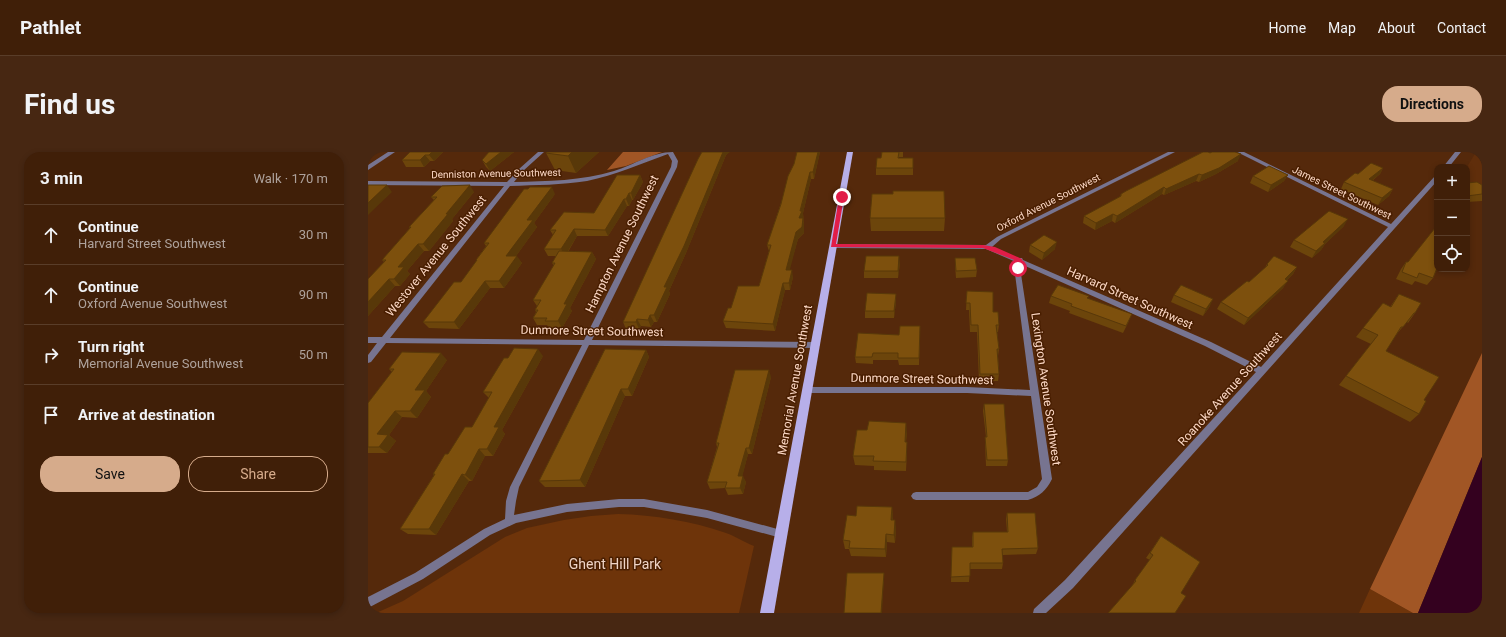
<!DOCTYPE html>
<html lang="en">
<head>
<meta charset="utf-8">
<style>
	body { margin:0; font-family:Roboto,sans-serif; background:#472712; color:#f1f3f6 }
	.controls { position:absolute; right:12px; top:12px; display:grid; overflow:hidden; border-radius:8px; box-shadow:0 2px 6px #0003 }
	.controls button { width:36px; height:36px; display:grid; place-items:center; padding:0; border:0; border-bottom:1px solid #593d29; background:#401f08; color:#f1f3f6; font:20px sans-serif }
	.stop { position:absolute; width:12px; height:12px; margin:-9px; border:3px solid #e11d48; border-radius:50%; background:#fff }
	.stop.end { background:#e11d48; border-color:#fff; box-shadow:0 1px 4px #0008 }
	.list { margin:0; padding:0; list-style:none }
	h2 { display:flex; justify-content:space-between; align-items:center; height:52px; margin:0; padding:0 16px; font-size:17px }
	h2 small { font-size:13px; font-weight:400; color:#aea29c }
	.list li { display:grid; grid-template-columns:26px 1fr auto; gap:12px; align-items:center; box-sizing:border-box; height:60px; padding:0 16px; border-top:1px solid #593d29 }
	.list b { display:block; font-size:15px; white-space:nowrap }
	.list p { margin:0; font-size:13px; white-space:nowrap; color:#aea29c }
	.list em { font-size:13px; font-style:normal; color:#aea29c }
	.actions { display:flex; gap:8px; padding:12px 16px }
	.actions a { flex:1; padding:9px 0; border:1px solid #d6ab8b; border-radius:16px; text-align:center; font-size:14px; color:#d6ab8b }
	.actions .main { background:#d6ab8b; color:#111 }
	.icon { flex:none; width:22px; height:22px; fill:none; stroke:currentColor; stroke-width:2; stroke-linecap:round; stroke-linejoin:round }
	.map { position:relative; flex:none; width:1114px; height:461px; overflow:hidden; border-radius:16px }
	header { display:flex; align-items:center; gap:24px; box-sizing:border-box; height:56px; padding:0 20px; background:#401f08; border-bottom:1px solid #593d29 }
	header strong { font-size:19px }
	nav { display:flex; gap:22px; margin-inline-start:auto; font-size:14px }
	.intro { display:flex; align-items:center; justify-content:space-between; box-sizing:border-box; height:96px; padding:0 24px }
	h1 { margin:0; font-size:28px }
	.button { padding:10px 18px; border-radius:16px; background:#d6ab8b; color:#111; font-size:14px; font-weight:700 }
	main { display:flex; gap:24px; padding:0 24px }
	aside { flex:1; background:#401f08; border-radius:16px; box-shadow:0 2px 6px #0003 }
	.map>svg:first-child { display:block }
</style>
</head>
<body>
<header>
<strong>Pathlet</strong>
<nav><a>Home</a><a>Map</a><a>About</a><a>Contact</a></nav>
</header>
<div class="intro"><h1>Find us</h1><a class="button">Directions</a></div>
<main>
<aside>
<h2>3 min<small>Walk · 170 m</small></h2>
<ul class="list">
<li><svg class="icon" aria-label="ahead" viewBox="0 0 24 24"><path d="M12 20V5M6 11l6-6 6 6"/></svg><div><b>Continue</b><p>Harvard Street Southwest</p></div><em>30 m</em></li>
<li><svg class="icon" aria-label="ahead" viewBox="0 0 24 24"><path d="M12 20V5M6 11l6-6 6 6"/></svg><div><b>Continue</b><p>Oxford Avenue Southwest</p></div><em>90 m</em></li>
<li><svg class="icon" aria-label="right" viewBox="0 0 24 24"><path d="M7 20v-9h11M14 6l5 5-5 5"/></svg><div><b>Turn right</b><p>Memorial Avenue Southwest</p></div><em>50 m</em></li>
<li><svg class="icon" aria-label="arrive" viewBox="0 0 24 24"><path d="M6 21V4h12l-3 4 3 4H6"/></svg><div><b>Arrive at destination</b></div></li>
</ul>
<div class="actions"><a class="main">Save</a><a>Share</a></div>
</aside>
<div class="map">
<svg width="1114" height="461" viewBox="0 0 1114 461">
	<rect width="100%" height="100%" fill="#55290b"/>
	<path fill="#602e0b" d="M1108,0H1114V42L1099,29V15Z"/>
	<path fill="#6e340a" d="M250,362C287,363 323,369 358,381C367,384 376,390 386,394L371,461H8L35,449L137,385L159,376L196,368L223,364Z
		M1002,437L1045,461H991Z"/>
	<path fill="#a15625" d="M255,0H294L258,14L239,18Z
		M1114,201V305L1050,461H1045L1002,437Z"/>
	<path fill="#34011f" d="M1114,305V461H1050Z"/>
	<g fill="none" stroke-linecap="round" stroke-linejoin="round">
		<path fill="#777490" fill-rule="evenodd" d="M20,0H27L0,18V13Z
			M170,0H176L155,19L146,30C179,29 214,29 246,19C266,13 284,0 305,0L310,9L309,15L224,188L448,190L452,193L448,196L221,193L151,335L148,349L146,363L199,352L251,347H276L339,358L413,378L416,379L418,382L416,385L413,386L339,366L276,355H251L199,360L148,371L122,383L55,427L0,456V445L47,421L116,377L137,367L138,349L142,335L214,193L18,191L3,210L0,211V203L9,191H0V185H14L136,34L0,33V29L139,30L151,17ZM300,2L304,9L303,15L216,188L22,186L142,34C168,33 194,33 219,29C247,23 273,12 300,2Z
			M800,0H807L633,87L624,95L650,106H654L655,108L843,190L893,215L1020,75L869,0H876L1023,72L1067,24L1069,23V29L705,436L678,461H665L666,457L697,428L888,220L837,194L655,113L653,122L684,327C678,339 672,344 660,348H548L545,347L543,344L545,341L548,340H660L669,335L674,327L663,244L599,241H440L437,240L436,238L437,236L440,235H599L662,238L647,122L648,110L618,97L465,96L462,94L465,92L618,93L629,85Z
			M1087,0H1093L1081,15H1075Z"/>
		<path fill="#b7afe9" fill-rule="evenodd" d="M479,0H485L406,461H392Z"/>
	</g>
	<path fill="#6c450b" d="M42,0H75L66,9H62L56,15H38L34,8Z
		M121,0H146L122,19L118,15L114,8Z
		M231,0L208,21L187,18L178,1Z
		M334,0H361L358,3L318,101L301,139L302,142L289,170H286L283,175L273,174L271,177H258L255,170Z
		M429,0H452L446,27H443L435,61L436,73V81L430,87L421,118L425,125L422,138H417L407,179L358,176L355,169L363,156L391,134L401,99L399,93L426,12Z
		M514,0H535V5H531V6H545V23H508V16L513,6Z
		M868,0L870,9L848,22L831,30L828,29L796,43L794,42L747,71L744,69L727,78L715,71L716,64L752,45L753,42Z
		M1015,16L1012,22L1004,29L1025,37L1021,44L1010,53L973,37L976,30L990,22Z
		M272,23L275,30L265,48H264L261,54H259L240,84H209L200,100H224L228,107L202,156L204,159L194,176H181L179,173H169L165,166L168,160L167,158L169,154L165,148L186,114L184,111L188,104H180L176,97L185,83L182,78L226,61Z
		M920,23L916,29L900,40L882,31L885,24Z
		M1099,31L1114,33V49L1099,50Z
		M106,40L84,67L85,69L61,99H56L39,119L42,122L32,134H27L0,164V127L16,110L14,108L42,76L41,75L66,48L63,45Z
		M187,42L166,71L169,75L148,104L154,111L136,136H122L91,177L61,176L55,170L93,130L109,109L108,108L118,94L116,91Z
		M502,66H577L576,79H503Z
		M976,74L957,92L953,98L944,106L922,95L926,88Z
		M662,93L687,97L674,108L661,100Z
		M587,106L609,118L608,125L588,126L587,113Z
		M1066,109L1065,126L1059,133L1047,129L1044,133L1028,127L1033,117L1038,110Z
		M532,111L530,126H496V119Z
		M899,112L929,115L925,122L919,128L915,136L876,173L849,157L853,150L881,130L897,116Z
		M599,139L625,160L631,173L630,180H629L631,197L630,204L631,222L630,229H611L609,180H602L601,158H598Z
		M528,142V149L526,166H497V159Z
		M1031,142L1047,161L1040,171L1039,170L1027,184L1018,199L1056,248L1051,262L1042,270L971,233L1003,192L988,185L1015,151L1022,155Z
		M806,143L842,154L835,164L803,150Z
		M683,144H721L720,146L761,169L755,181L701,161L702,159L681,151Z
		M552,181L551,213H531L530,208H505V212L488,211L487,205L531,183Z
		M278,198L281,205L264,244H257L217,335H177L171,329Z
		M175,204L134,278L137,282L125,304H117L104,329H101L68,383L40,382L32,377L66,323L65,322L80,302L104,275L121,246L115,240Z
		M79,208L58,239L63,245L49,266L34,265L21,283L28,289L19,301H0V251L24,220L21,217Z
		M403,225L384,302H380L374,324L378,330L375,342L360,343L357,336L342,337L339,330L349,295L348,291Z
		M616,252L640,308L639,314H618L617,291L618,285L615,259Z
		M539,280L538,290L539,299L538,319L506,318V314L487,313L485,304Z
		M524,355L525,368L528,376L527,391L519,390L518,405L483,404L481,397H477L475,388L488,364Z
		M639,361L670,396L668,402L635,403V411L634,417H602L601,430H583L584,395H604V385L605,380H639L638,367Z
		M793,384L832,410L764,434L767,428L782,408L778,406Z"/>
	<path fill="#583809" d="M64,0H75L66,9L61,3Z
		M133,0H146L122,19L118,12Z
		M204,0H231L208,21L200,4Z
		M355,0H362L358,3L318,101L301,139L302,142L289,170L286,163L296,135Z
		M450,0H452L446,27L445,20Z
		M873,2L870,9L848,22L831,30L834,23Z
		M57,3L62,9L56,15L52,8Z
		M1015,16L1012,22L997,34L1001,27Z
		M442,20L443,27L435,61L436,73V81L430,87L420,125L418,118Z
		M831,22L828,29L796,43L798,37Z
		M272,23L275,30L265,48L263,41Z
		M920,23L916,29L900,40L903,33Z
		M19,33L24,40L0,63V51Z
		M102,33L106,40L84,67L85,69L61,99L55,92L78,62Z
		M184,35L187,42L166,71L169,75L143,111L138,104L159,68Z
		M796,35L794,42L747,71L749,64Z
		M1025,37L1021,44L1010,53L1014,46Z
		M261,41L264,48L261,54L258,47Z
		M256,47L259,54L240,84L237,78Z
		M745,62L744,69L727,78L728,71Z
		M980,67L976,74L957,92L953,98L944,106L948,99L955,90Z
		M206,77L209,84L197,104L193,97Z
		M689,90L687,97L674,108L676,101Z
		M50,92L56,99L39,119L42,122L32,134L26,127L30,115Z
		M224,100L228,107L202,156L204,159L194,176L190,169L196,152Z
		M149,104L154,111L136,136L131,129Z
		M531,104L532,111L530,126V119Z
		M929,115L925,122L913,134L917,127Z
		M424,118L425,125L422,138L421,131Z
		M21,127L27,134L0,164V150Z
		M117,129L122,136L91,177L86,170Z
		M920,129L915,136L876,173L880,166Z
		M415,131L417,138L407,179L405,172Z
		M528,142V149L526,166V159Z
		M845,147L842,154L835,164L838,157Z
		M282,163L286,170L283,175L280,168Z
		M269,167L273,174L271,177L268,170Z
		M170,197L175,204L134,278L137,282L125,304L119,297L126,275Z
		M278,198L281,205L264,244L260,237Z
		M73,201L79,208L58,239L63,245L49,266L42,259L47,238Z
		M401,218L403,225L384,302L381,296Z
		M253,237L257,244L217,335L212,328Z
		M27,259L34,265L21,283L28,289L19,301L11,295L9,282Z
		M538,271L539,280L537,299V290Z
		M378,296L380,302L373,330L370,324Z
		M111,297L117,304L104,329L97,323Z
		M94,322L101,329L68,383L61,377Z
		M375,324L378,330L375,342L372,336Z
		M524,355L525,364L524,376L523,368Z
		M527,368L528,376L527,391L526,383Z
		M518,382L519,390L518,405L517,397Z
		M516,421V426L514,461H513Z"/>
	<path fill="#7d500d" stroke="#583809" d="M42,0H64L61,3H57L52,8H34Z
		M121,0H133L118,12L114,8Z
		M179,0H204L200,4L178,1Z
		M334,0H355L316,94L296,135H299L286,163H282L280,168L269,167L268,170H255L330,7Z
		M429,0H450L445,20H442L432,59H434L431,66H435L434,75L428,80L418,118H424L421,131H415L405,172L355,169L360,156H363L370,134H391L403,93H399L413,52L420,24L426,12Z
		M514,0H531L530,6H545V16H508L509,6H513Z
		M835,0H840L842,1L844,0H867L873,2L851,16L834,23L831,22L798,37L796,35L749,64L745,62L728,71L716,64L753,44V42L758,39Z
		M1003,11L1015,16L1001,27L1025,37L1014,46L976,30L987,21L990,22Z
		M901,14L920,23L903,33L885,24Z
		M249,23H272L263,41H261L258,47H256L237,78L206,77L193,97H176L188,78H182L196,60L226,61Z
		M1109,30L1114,33V42L1099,44V31Z
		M0,33H19L0,51Z
		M102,33L78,62H80L55,92H50L30,115H36L26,127H21L0,150V127L18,108H14L43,75H41L69,45H63L74,34Z
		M162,35H184L159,68H165L138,104H149L131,129H117L86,170H55L86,130H93L109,108H108L121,91H116L156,37H160Z
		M525,39H576L577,66H502L504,42H525Z
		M961,59L980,67L955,90L957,91L948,99L926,88Z
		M1067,76L1069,77V105L1066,109L1069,111V116L1065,126L1051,121L1049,126L1034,120L1038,110H1040Z
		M676,83L689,90L676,101L662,93Z
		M191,99L224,100L196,152H199L190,169H177L179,166H165L170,158H167L173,148H165L187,111H184Z
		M498,104H531L530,119H496Z
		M906,104L929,115L917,127L920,129L880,166L853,150L879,129L881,130L900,113L899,112Z
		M587,106H607L609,118L588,119Z
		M690,133L721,144L719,146L764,162L758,174L703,154L704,152L683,144Z
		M813,133L845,147L838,157L806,143Z
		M599,139L625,140V160H630L631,173H628L631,197H629L631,222H612L610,173H603L602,151H598Z
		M499,141L528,142L526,159H497Z
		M1031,142L1053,151L1047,161H1046L1035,175H1033L1018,199L1071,225L1056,248L1058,249L1051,262L978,224L1010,183L995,176L1015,151L1023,155Z
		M532,174H552L551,206H530V201H505L504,205H487L490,181L531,183Z
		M146,196L170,197L126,275H131L119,297H111L97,323L94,322L61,377H32L67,322H65L77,302H80L97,275H104L124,240H115L136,206H140Z
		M237,197L278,198L260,237H253L212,328L171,329Z
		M34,200L73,201L47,238H57L42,259H27L9,282L20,283L11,295H0V251L26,217H21Z
		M367,218H401L381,296H378L370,324H375L372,336H357L359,330H339L351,291H348Z
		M616,252H636L640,308H619L617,285H619Z
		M501,269L538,271L537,290H539L538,310L505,309L506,304H485L489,278H499Z
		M489,354L524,355L523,368H527L526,383L518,382L517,397L481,396L482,389L475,388L479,363L488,364Z
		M639,361H667L670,396L634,397L635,411H602V424L583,425L584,395H605V380H640Z
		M793,384L832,410L813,441L818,444L807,461H740L768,429L767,428L785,403L782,401Z
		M479,421H516L513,461H476Z"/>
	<path fill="#e11d48" d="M474,43L476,45L468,92L615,93L627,95L654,107L653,116L650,118L647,116L649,109L615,96L463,95L471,45Z"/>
	<g text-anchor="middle" stroke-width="3" stroke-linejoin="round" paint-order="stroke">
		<g font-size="10" fill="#fcd8c5" stroke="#491e00">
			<text transform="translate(128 21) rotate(-1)" y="4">Denniston Avenue Southwest</text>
			<text transform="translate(974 40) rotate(26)" y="4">James Street Southwest</text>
			<text transform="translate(680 50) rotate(-27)" y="4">Oxford Avenue Southwest</text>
		</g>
		<g font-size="12" fill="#fcd8c5" stroke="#491e00">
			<text transform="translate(254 92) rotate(-64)" y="4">Hampton Avenue Southwest</text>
			<text transform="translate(68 104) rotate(-51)" y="4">Westover Avenue Southwest</text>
			<text transform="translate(762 146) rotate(24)" y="4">Harvard Street Southwest</text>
			<text transform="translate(224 179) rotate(1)" y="4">Dunmore Street Southwest</text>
			<text transform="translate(554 227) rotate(1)" y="4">Dunmore Street Southwest</text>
			<text transform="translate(427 228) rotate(-80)" y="4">Memorial Avenue Southwest</text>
			<text transform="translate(678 237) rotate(82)" y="4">Lexington Avenue Southwest</text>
			<text transform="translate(862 237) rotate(-48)" y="4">Roanoke Avenue Southwest</text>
		</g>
		<g font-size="14" fill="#efd4c6" stroke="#491e00">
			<text x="247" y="417">Ghent Hill Park</text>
		</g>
	</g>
</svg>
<div class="controls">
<button>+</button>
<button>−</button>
<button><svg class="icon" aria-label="locate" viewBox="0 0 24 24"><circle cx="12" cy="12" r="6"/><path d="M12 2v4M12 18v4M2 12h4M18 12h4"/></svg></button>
</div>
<div class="stop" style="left:650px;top:116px"></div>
<div class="stop end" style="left:474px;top:45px"></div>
</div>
</main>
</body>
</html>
